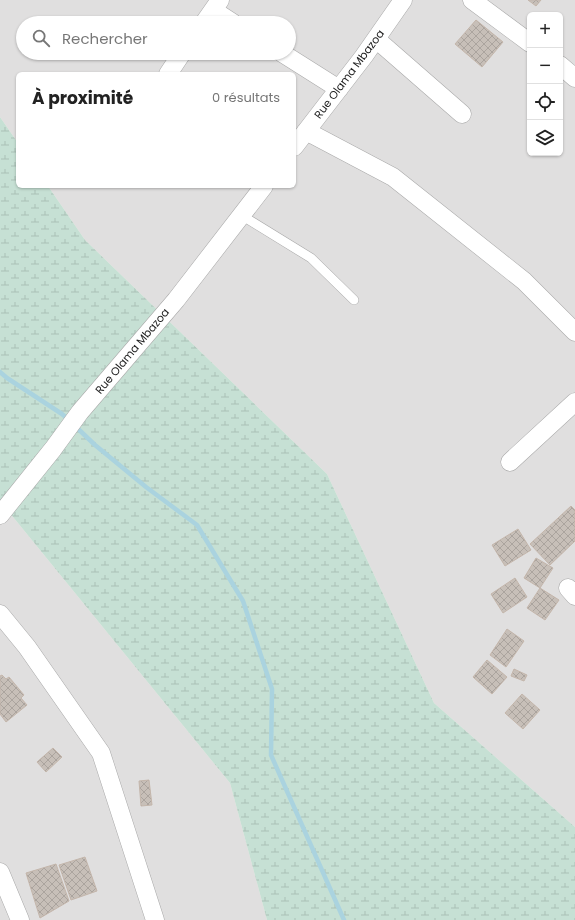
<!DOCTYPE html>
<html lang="fr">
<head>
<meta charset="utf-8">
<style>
	body { margin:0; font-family:Poppins,sans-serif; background:#f2f2f2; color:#222 }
	.controls { position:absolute; right:12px; top:12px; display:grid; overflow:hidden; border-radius:6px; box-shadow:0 1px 3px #0004 }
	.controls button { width:36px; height:36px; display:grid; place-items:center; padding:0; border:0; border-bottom:1px solid #e0e0e0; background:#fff; color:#222; font:20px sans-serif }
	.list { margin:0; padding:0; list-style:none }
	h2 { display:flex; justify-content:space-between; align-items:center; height:52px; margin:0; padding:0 16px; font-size:17px }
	h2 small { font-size:13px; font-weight:400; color:#767676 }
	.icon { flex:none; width:22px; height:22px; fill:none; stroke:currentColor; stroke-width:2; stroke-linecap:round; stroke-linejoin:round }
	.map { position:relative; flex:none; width:575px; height:920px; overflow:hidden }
	.search { position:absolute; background:#fff; box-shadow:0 1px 3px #0004; left:16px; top:16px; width:280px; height:44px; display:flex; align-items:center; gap:10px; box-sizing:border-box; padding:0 14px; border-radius:22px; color:#767676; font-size:15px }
	.panel { position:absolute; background:#fff; box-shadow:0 1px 3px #0004; left:16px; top:72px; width:280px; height:116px; border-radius:6px }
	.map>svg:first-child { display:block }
</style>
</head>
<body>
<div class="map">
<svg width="575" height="920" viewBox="0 0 575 920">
	<defs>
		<pattern id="wetland-marsh" width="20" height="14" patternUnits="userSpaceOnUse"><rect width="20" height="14" fill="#c6e0d4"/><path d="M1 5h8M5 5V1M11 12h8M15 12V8" fill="none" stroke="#aac0b6"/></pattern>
		<pattern id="building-cross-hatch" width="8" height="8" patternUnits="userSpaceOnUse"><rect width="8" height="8" fill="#c7bfb8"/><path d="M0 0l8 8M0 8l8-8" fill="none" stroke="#aba49e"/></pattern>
	</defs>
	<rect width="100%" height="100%" fill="#f2efe9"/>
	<path fill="#e0dfdf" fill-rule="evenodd" d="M0,0H575V827L434,703L327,474L85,240L48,186H294V74H18V143L0,117ZM530,15H560V153H530ZM23,23H289V53H23Z
		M0,501L230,783L267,920H0Z"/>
	<path fill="url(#wetland-marsh)" d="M0,117L18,143V186H48L85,240L327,474L434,703L575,827V920H267L230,783L0,501Z"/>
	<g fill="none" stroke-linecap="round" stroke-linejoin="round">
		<path stroke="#aad3df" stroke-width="4.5" d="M0,372L7,378L62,414L69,420
			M74,425L95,445L146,487L197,525L243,601L272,689L271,755L344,920"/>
	</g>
	<path fill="url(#building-cross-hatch)" stroke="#c4b6ab" d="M528,0H541L536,6Z
		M476,20L503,42L482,67L455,44Z
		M571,506L575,510V541L550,565L530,544Z
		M518,529L531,550L505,566L492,545Z
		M536,558L553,568L540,588L524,578Z
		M515,578L527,597L503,613L491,594Z
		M540,588L559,600L545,620L527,608Z
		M507,629L524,641L506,667L490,655Z
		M487,660L507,677L492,694L473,677Z
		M514,669L527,675L524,681L511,676Z
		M2,675L6,679L9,677L24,695L21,698L27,705L6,722L0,714V676Z
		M522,694L540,710L523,729L505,713Z
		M53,748L62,757L46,772L37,762Z
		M149,780L152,805L141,806L139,781Z
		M85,857L97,891L71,900L59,865Z
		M56,864L69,901L40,918L26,873Z"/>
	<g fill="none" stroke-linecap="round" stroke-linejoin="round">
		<g stroke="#a9a9a9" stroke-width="10">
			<path id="lane" d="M241,215L311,258L354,300"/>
		</g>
		<g stroke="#a9a9a9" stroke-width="19">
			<path id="street" d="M472,0L530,43
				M213,10L233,23
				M204,23L220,0
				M376,39L462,114
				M282,53L339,89
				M560,65L575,78
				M168,74L182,53
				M306,131L393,177L524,281L575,332
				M294,147L364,56L403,0
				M510,462L575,402
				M0,515L53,449L80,412L176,300L264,186
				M568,588L575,596
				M0,614L27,647L101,753L155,920
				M0,872L20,920"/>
		</g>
		<use href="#lane" stroke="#fff" stroke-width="9"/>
		<use href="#street" stroke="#fff" stroke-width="18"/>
	</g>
	<g text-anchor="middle" stroke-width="3.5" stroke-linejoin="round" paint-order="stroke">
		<g font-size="11" fill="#222" stroke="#fff">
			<text transform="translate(349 74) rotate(-53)" y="4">Rue Olama Mbazoa</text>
			<text transform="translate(132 351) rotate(-50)" y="4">Rue Olama Mbazoa</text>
		</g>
	</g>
</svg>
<div class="controls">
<button>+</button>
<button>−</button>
<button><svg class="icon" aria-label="locate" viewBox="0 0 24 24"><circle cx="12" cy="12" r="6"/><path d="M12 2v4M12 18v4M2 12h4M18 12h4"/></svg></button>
<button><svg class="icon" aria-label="layers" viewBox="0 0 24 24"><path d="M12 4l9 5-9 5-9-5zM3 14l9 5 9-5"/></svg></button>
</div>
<div class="search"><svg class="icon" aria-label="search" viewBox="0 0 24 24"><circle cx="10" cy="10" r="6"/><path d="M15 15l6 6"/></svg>Rechercher</div>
<section class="panel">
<h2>À proximité<small>0 résultats</small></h2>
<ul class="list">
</ul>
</section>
</div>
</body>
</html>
